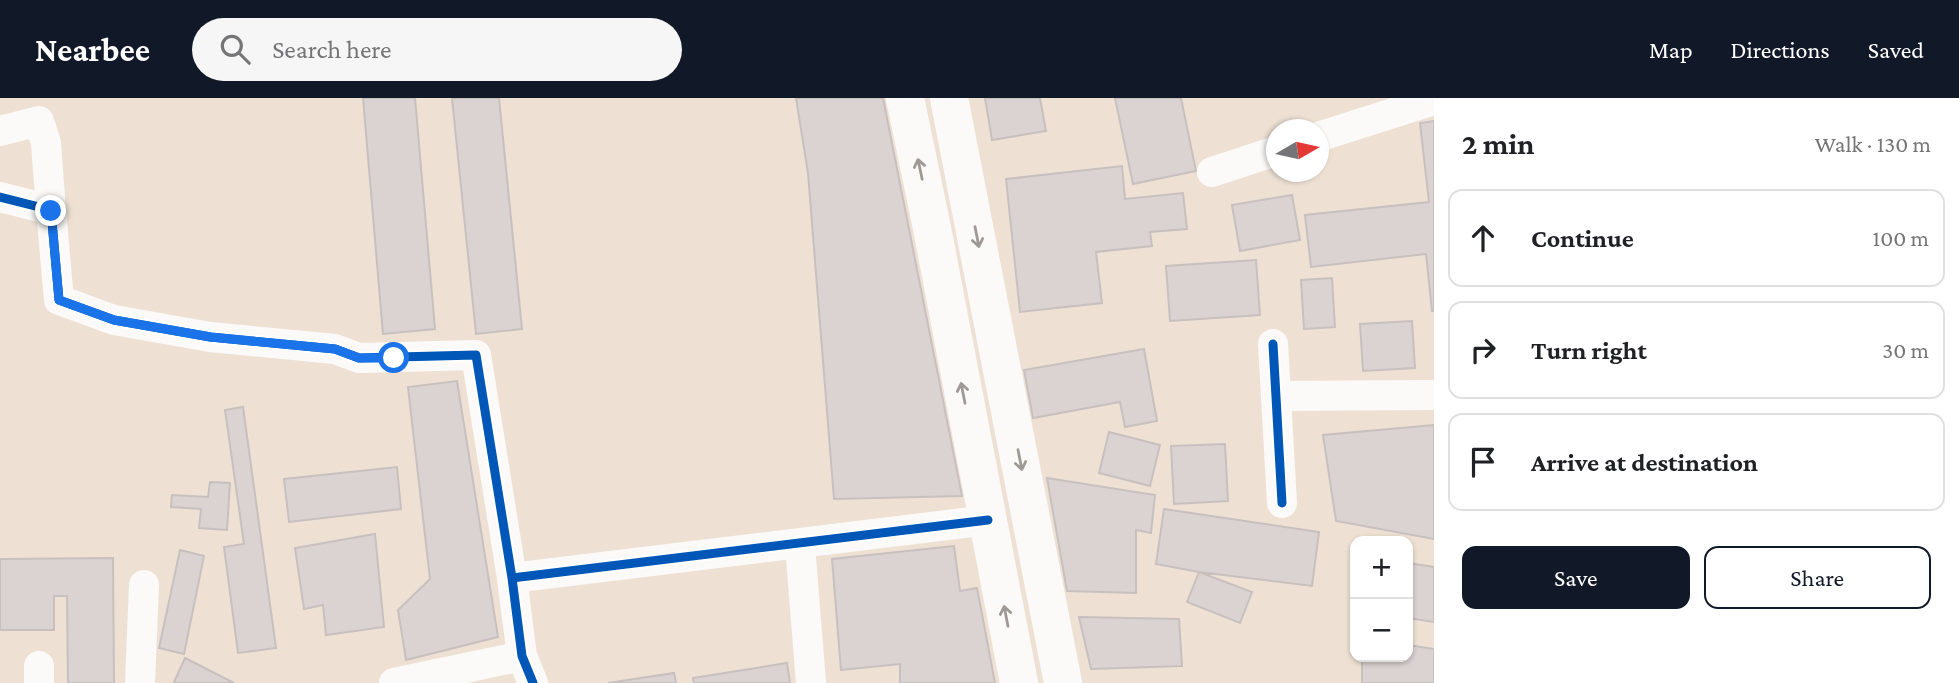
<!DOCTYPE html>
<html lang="en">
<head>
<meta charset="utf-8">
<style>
	body { margin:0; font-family:"Crimson Pro",serif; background:#f6f6f6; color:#202124 }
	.controls { position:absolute; right:21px; bottom:21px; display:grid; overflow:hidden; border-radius:14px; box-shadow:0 2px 5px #0004 }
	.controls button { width:63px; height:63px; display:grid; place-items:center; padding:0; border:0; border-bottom:2px solid #e0e0e0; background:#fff; color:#202124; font:35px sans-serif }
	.compass { position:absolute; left:1266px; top:21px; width:63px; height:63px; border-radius:50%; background:#fff; box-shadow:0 2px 5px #0004; rotate:81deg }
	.stop { position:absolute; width:21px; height:21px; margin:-16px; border:5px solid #1a73e8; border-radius:50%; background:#fff }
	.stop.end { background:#1a73e8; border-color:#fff; box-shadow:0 2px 7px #0008 }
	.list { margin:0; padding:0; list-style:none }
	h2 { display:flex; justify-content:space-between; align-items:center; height:91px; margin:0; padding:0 28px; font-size:30px }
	h2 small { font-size:23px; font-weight:400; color:#757577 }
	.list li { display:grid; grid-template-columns:46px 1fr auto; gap:21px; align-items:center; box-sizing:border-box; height:98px; margin:0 14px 14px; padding:0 14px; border:2px solid #e0e0e0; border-radius:14px }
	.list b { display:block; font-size:26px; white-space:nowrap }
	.list em { font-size:23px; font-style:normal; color:#757577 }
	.actions { display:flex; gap:14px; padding:21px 28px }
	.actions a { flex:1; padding:16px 0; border:2px solid #111827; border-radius:14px; text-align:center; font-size:24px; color:#111827 }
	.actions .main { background:#111827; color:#fff }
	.icon { flex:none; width:38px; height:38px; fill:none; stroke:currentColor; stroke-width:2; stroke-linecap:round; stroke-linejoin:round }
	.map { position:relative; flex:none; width:1434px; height:585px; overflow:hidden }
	header { display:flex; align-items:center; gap:42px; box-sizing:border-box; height:98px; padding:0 35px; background:#111827; color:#fff }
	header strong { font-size:33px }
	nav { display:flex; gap:38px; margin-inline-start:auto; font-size:24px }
	.search { width:490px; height:63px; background:#f6f6f6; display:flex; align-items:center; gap:18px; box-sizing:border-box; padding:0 24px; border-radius:38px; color:#757577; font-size:26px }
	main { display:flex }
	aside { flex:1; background:#fff }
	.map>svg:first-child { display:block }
</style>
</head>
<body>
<header>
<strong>Nearbee</strong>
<div class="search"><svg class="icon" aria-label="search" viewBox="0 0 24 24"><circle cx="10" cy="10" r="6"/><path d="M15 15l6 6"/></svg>Search here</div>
<nav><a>Map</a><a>Directions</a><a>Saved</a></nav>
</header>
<main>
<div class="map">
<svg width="1434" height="585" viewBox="0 0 1434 585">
	<rect width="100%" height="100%" fill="#eee1d4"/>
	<path fill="#dbd3d2" stroke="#c8c0bf" stroke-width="2" d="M363,0H415L435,231L383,236Z
		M452,0H499L522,231L476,236Z
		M796,0H883L962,398L834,401L808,75Z
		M985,0H1040L1046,33L992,42Z
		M1115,0H1181L1196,73L1133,86Z
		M1434,23V213H1432L1426,156L1311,169L1305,117L1429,104L1420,25Z
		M1122,68L1125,101L1183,95L1187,131L1150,134L1152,148L1096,154L1102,205L1020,214L1006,81Z
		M1292,97L1300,142L1240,153L1232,107Z
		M1256,162L1260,217L1170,223L1166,168Z
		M1332,180L1335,229L1304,231L1301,182Z
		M1412,223L1415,270L1363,273L1360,226Z
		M1144,251L1157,323L1125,329L1120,304L1033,320L1024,272Z
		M457,283L498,539L406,562L398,512L430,481L408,289Z
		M243,309L276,550L238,555L224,449L244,446L225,312Z
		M1434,327V441L1336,423L1323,337Z
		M1109,334L1160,347L1150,388L1099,375Z
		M1225,346L1228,403L1174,406L1171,348Z
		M397,369L401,411L289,424L284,381Z
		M1047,380L1155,397L1151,435L1136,432V495L1067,493Z
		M210,384L230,385L227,432L199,430L201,411L171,409L172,397L208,399Z
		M1164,411L1319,434L1312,488L1199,474L1156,466Z
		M375,436L384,529L326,537L323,507L304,511L295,450Z
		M954,448L960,493L977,490L995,585H900V566L841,572L832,461Z
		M180,452L204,458L184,556L159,550Z
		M113,460L114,585H68L67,498H54V532H0V461Z
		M1408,465L1434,469V524L1408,520Z
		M1199,474L1252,494L1240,525L1187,504Z
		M1079,519L1179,521L1182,568L1091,571Z
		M1408,547L1434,551V585H1362V559H1408Z
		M185,560L234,585H176L174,584Z
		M787,565L790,585H694L693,580Z
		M674,575L676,585H608Z"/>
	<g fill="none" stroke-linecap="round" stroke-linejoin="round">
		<path stroke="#fcfaf9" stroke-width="30" d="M0,33L39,23L46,45L51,112
			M1318,39L1434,2
			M1212,74L1276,53
			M0,99L51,112L59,202L114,222L210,239L335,251L359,260L476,257L512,480L522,558L533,585
			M1273,246L1282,405
			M1276,298L1434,297
			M800,447L811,585
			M512,480L988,422
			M39,585V568
			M140,585L144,487
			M394,585L522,558"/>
		<path stroke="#fcfaf9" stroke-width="38" d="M905,0L932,130L1019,585
			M949,0L1063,585"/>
		<g stroke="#fff" stroke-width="13">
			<path id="cycleway" d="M0,99L51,112L59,202L114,222L210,239L335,251L359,260L476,257L512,480L522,558L533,585
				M1273,246L1282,405
				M512,480L988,422"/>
		</g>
		<use href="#cycleway" stroke="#0057b8" stroke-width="9"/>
	</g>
	<defs><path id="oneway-shaft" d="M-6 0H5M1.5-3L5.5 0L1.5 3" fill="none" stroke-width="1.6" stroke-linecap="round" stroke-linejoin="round" transform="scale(1.75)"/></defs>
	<g stroke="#9e9994">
		<use href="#oneway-shaft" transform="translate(920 71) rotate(-102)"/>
		<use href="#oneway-shaft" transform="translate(977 139) rotate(79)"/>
		<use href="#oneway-shaft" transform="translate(963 295) rotate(-101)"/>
		<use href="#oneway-shaft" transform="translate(1020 362) rotate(79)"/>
		<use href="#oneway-shaft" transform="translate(1006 518) rotate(-101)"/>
	</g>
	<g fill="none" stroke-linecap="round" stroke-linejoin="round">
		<path stroke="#1a73e8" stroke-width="9" d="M51,113L59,202L114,222L211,239L335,251L359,260H394"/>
	</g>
</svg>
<div class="controls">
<button>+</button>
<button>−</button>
</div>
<svg class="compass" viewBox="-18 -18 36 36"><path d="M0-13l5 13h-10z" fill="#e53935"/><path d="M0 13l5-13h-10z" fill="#757577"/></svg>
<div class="stop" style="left:394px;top:260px"></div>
<div class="stop end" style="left:51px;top:113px"></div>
</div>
<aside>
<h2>2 min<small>Walk · 130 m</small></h2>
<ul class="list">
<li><svg class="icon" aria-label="ahead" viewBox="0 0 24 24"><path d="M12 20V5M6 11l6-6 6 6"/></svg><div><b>Continue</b></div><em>100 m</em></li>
<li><svg class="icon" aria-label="right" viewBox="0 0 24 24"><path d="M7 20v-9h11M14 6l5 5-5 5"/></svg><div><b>Turn right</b></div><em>30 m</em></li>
<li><svg class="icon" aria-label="arrive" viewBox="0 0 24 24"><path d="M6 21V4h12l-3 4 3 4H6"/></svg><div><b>Arrive at destination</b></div></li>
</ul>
<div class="actions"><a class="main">Save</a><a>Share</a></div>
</aside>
</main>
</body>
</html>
